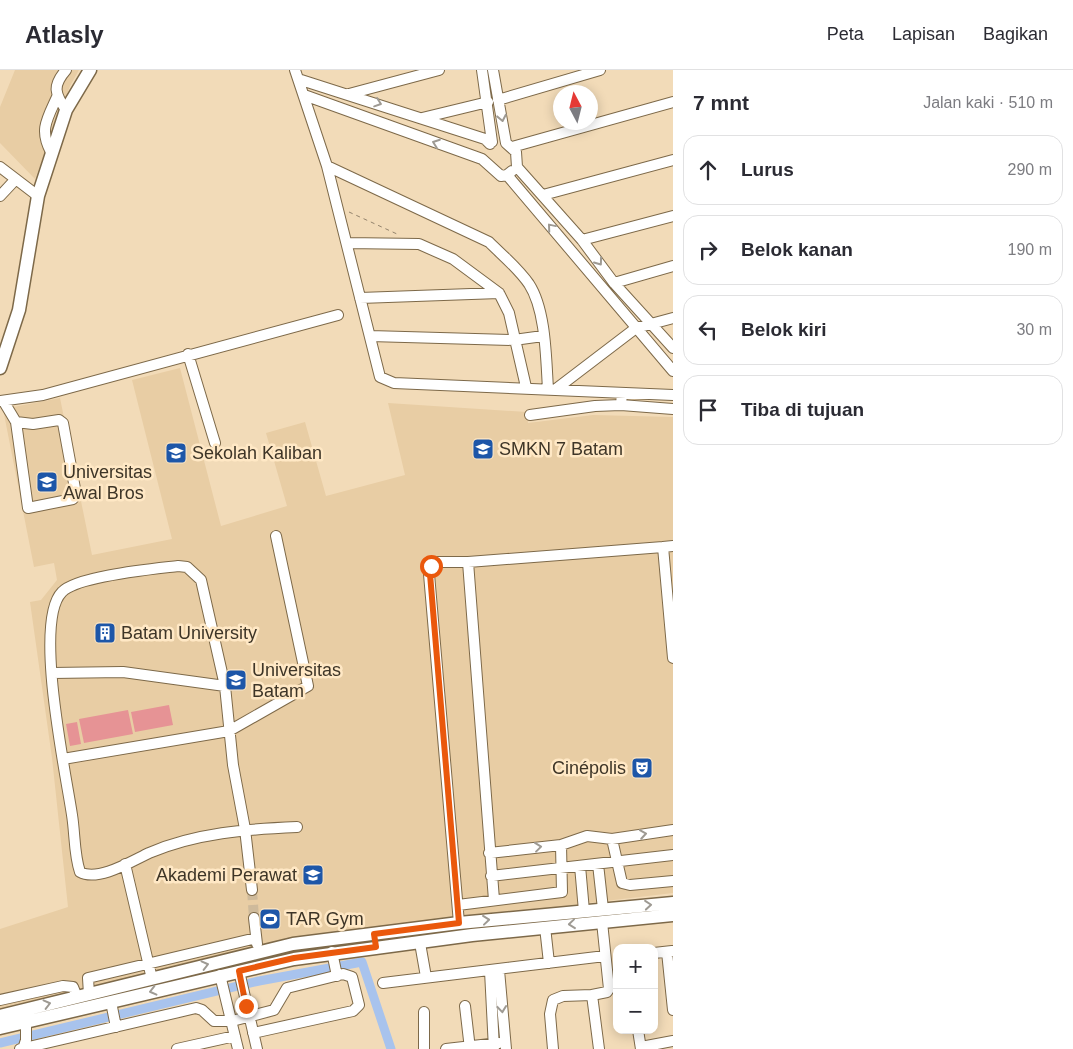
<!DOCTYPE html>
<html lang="id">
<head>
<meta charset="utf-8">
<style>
	body { margin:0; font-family:Helvetica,sans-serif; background:#f7f7f7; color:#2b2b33 }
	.controls { position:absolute; right:15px; bottom:15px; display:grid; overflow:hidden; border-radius:10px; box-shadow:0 2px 12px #0003 }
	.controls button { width:45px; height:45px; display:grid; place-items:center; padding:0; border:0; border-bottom:1px solid #e1e1e2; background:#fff; color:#2b2b33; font:25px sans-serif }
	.compass { position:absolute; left:553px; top:15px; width:45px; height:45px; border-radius:50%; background:#fff; box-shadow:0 2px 12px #0003; rotate:353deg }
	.stop { position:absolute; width:15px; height:15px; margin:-11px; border:4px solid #ea580c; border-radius:50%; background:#fff }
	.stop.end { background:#ea580c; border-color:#fff; box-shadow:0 1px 5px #0008 }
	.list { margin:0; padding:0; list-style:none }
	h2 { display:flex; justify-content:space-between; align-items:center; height:65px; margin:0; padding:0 20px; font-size:21px }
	h2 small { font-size:16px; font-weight:400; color:#7c7c81 }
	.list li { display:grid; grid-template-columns:32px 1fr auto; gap:15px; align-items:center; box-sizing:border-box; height:70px; margin:0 10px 10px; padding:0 10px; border:1px solid #e1e1e2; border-radius:15px }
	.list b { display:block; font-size:19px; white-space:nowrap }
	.list em { font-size:16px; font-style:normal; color:#7c7c81 }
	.icon { flex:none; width:28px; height:28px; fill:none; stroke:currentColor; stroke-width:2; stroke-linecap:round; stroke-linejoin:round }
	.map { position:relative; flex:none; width:673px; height:979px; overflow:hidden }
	header { display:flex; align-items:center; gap:30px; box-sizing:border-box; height:70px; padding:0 25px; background:#fff; border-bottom:1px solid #e1e1e2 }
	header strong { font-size:24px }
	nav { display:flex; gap:28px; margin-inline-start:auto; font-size:18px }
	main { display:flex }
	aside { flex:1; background:#fff }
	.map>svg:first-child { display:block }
</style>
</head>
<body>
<header>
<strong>Atlasly</strong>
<nav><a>Peta</a><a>Lapisan</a><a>Bagikan</a></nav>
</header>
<main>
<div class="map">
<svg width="673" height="979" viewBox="0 0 673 979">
	<rect width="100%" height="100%" fill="#f2dbb8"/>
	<path fill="#e8cda4" d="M15,0H79L70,16L35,109L0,73V37Z
		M180,298L221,456L287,436L266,363L305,352L326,426L405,405L388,333L527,342L528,353L593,345L673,347V823L454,849L78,921L0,940V859L68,837L52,688L30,532L41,530L57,510L54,493L34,497L3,339L60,328L92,485L172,469L132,310Z"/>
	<path fill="#e69395" d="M169,635L173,655L135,662L131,642Z
		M128,640L133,664L84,673L79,649Z
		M77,652L81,674L70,676L66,654Z"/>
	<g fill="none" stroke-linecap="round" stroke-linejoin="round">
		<path stroke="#a8c3ed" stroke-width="9" d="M0,973L259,911L362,892L391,979"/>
		<path stroke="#ceba9b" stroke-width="10" stroke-dasharray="10 5" stroke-linecap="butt" d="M252,820L254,848"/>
		<g stroke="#7d6949" stroke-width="12">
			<path id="minor" d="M295,0L327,96L380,307L394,313L673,325
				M482,0L492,72
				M493,0L506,73L516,82L517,97L582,170L614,213L673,278
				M298,9L485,69L490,74
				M349,24L439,0
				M304,25L482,89L501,106L507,105L512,101
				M498,30L600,0
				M66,40C55,24 52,16 66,0
				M422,48L488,32
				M512,77L673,32
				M51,82C39,60 47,49 57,27
				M327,96L489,172C502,185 518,198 529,214C546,240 546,289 548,319
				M0,97L38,126
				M507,105L673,301
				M543,125L673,90
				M0,126L15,110
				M582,170L673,146
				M347,173L419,174L453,189L499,223L509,243L526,317
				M614,213L673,196
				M360,228L499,223
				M370,266L514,270L543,266
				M188,284L215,373
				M556,319L636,258L673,248
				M0,331L43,325L338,245
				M4,332L16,352L28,438L73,429L76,424L63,353L59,350L33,354L16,352
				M621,335L673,339
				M530,345L595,336L621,335L622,323
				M663,477L673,476
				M52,603L123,602L225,616
				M63,689L229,661L308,616L276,466
				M612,769L622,813L630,815L673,811
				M489,783L561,775L587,766L612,769L673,760
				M125,794L152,909
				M598,794L603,839
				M580,796L584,841
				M491,806L673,785
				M252,820L245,759L233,695L225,616L201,510L187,497L178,496C153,499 77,506 62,522C33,551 66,704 72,745C75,763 74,785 80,802C98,812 132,791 149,783C195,763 248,759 297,757
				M494,830L468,492L663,477L673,588
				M458,835L562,822L561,775
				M254,848L257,874
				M459,853L429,504L431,496L438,492H468
				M545,857L549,893
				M420,873L426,907
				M332,882L337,906
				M667,882L673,940
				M654,883L672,881
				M499,900L506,979
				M239,901L257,979
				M490,901L494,979
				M220,905L238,979
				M383,913L605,886
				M89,924L88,908L256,868
				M0,930L63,916L73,917L77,927
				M111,932L116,957
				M465,936L470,979
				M424,942V979
				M638,960L641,979
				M641,977L673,971
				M20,979L196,938L202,940L214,951H232L274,940L287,918L343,904L352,907L359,935L353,941L253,963
				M23,979L26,970V952
				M177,979L235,966
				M446,979L499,973
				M553,979L550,944L553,930L563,926L592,925
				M599,979L592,925L607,922L609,919L602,852"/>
		</g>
		<g stroke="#7d6949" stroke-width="15">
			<path id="major" d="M0,298L19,240L38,126L66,40L90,0
				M0,946L293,874L459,853L673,833
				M0,958L294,889L472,865L673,845"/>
		</g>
		<path stroke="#93836c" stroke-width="1" stroke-dasharray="4 4" stroke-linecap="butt" d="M349,142L397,164"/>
		<use href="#minor" stroke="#fff" stroke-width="10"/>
		<use href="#major" stroke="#fff" stroke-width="12"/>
	</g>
	<defs><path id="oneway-chevron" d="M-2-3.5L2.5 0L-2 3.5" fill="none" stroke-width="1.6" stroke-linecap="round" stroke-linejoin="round" transform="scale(1.25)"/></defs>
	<g stroke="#9e9a93">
		<use href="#oneway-chevron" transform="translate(378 33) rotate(19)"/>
		<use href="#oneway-chevron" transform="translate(502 48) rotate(79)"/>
		<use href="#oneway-chevron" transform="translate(436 73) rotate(-160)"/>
		<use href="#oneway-chevron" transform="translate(551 157) rotate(-130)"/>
		<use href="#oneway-chevron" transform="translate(599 192) rotate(54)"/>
		<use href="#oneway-chevron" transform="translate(643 764) rotate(-9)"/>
		<use href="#oneway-chevron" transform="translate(538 777) rotate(-7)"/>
		<use href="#oneway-chevron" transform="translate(648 835) rotate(-5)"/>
		<use href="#oneway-chevron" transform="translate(486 850) rotate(-6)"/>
		<use href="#oneway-chevron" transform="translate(572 854) rotate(174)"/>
		<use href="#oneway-chevron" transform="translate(205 895) rotate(-14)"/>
		<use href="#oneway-chevron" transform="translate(153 921) rotate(166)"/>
		<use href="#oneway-chevron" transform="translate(47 934) rotate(-14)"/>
		<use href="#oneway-chevron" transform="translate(502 939) rotate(84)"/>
	</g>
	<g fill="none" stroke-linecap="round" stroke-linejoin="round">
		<path stroke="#ea580c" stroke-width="6" d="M246,936L239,901L294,888L376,877L374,864L459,853L430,504L431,496"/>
	</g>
	<defs>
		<g id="school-square" transform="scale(1.125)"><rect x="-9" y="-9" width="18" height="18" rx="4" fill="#1d56a8" stroke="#ffe8c5"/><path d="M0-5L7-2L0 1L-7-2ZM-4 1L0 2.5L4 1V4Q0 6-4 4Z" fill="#fff"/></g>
		<g id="university-square" transform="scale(1.125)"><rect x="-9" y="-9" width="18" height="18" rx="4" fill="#1d56a8" stroke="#ffe8c5"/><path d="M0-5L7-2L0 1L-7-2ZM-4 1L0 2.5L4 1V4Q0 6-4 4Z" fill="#fff"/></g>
		<g id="building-square" transform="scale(1.125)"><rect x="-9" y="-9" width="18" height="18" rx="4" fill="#1d56a8" stroke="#ffe8c5"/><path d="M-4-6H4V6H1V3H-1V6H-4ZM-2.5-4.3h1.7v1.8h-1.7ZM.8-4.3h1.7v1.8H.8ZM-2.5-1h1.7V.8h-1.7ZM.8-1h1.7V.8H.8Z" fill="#fff"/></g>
		<g id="theatre-square" transform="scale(1.125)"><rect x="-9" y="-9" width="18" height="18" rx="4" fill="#1d56a8" stroke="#ffe8c5"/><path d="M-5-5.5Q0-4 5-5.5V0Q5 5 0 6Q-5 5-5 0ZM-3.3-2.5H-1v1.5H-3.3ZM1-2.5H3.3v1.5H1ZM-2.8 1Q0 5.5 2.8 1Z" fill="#fff"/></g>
		<g id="stadium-square" transform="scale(1.125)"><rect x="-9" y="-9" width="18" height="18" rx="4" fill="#1d56a8" stroke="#ffe8c5"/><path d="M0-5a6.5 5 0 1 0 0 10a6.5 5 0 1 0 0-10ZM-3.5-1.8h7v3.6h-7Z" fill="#fff"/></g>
	</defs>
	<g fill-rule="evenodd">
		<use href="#school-square" x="483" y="379"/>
		<use href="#school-square" x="176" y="383"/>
		<use href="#university-square" x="47" y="412"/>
		<use href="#building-square" x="105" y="563"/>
		<use href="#university-square" x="236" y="610"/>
		<use href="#theatre-square" x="642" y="698"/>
		<use href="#university-square" x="313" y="805"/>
		<use href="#stadium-square" x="270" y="849"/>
	</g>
	<g text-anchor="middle" stroke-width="5" stroke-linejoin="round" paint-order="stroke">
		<g font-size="18" fill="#3e3527" stroke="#ffe8c5" text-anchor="start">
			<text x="499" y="385">SMKN 7 Batam</text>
			<text x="192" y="389">Sekolah Kaliban</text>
			<text x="63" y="408">Universitas<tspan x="63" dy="21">Awal Bros</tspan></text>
			<text x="121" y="569">Batam University</text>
			<text x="252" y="606">Universitas<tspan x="252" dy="21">Batam</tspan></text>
			<text x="626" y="704" text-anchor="end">Cinépolis</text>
			<text x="297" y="811" text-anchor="end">Akademi Perawat</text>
			<text x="286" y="855">TAR Gym</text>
		</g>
	</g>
</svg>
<div class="controls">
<button>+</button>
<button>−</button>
</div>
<svg class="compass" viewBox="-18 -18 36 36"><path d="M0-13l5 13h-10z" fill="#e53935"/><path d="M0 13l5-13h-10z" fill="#7c7c81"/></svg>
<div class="stop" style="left:431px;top:496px"></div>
<div class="stop end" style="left:246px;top:936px"></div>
</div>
<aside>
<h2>7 mnt<small>Jalan kaki · 510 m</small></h2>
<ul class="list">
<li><svg class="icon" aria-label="ahead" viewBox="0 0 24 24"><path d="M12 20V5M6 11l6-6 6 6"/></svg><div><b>Lurus</b></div><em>290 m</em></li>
<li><svg class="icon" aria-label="right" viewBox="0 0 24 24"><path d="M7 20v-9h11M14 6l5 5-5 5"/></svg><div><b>Belok kanan</b></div><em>190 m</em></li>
<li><svg class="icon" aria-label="left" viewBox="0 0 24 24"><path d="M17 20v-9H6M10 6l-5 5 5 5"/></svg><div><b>Belok kiri</b></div><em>30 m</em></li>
<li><svg class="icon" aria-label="arrive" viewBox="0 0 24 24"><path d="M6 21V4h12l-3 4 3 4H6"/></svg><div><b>Tiba di tujuan</b></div></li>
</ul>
</aside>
</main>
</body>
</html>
